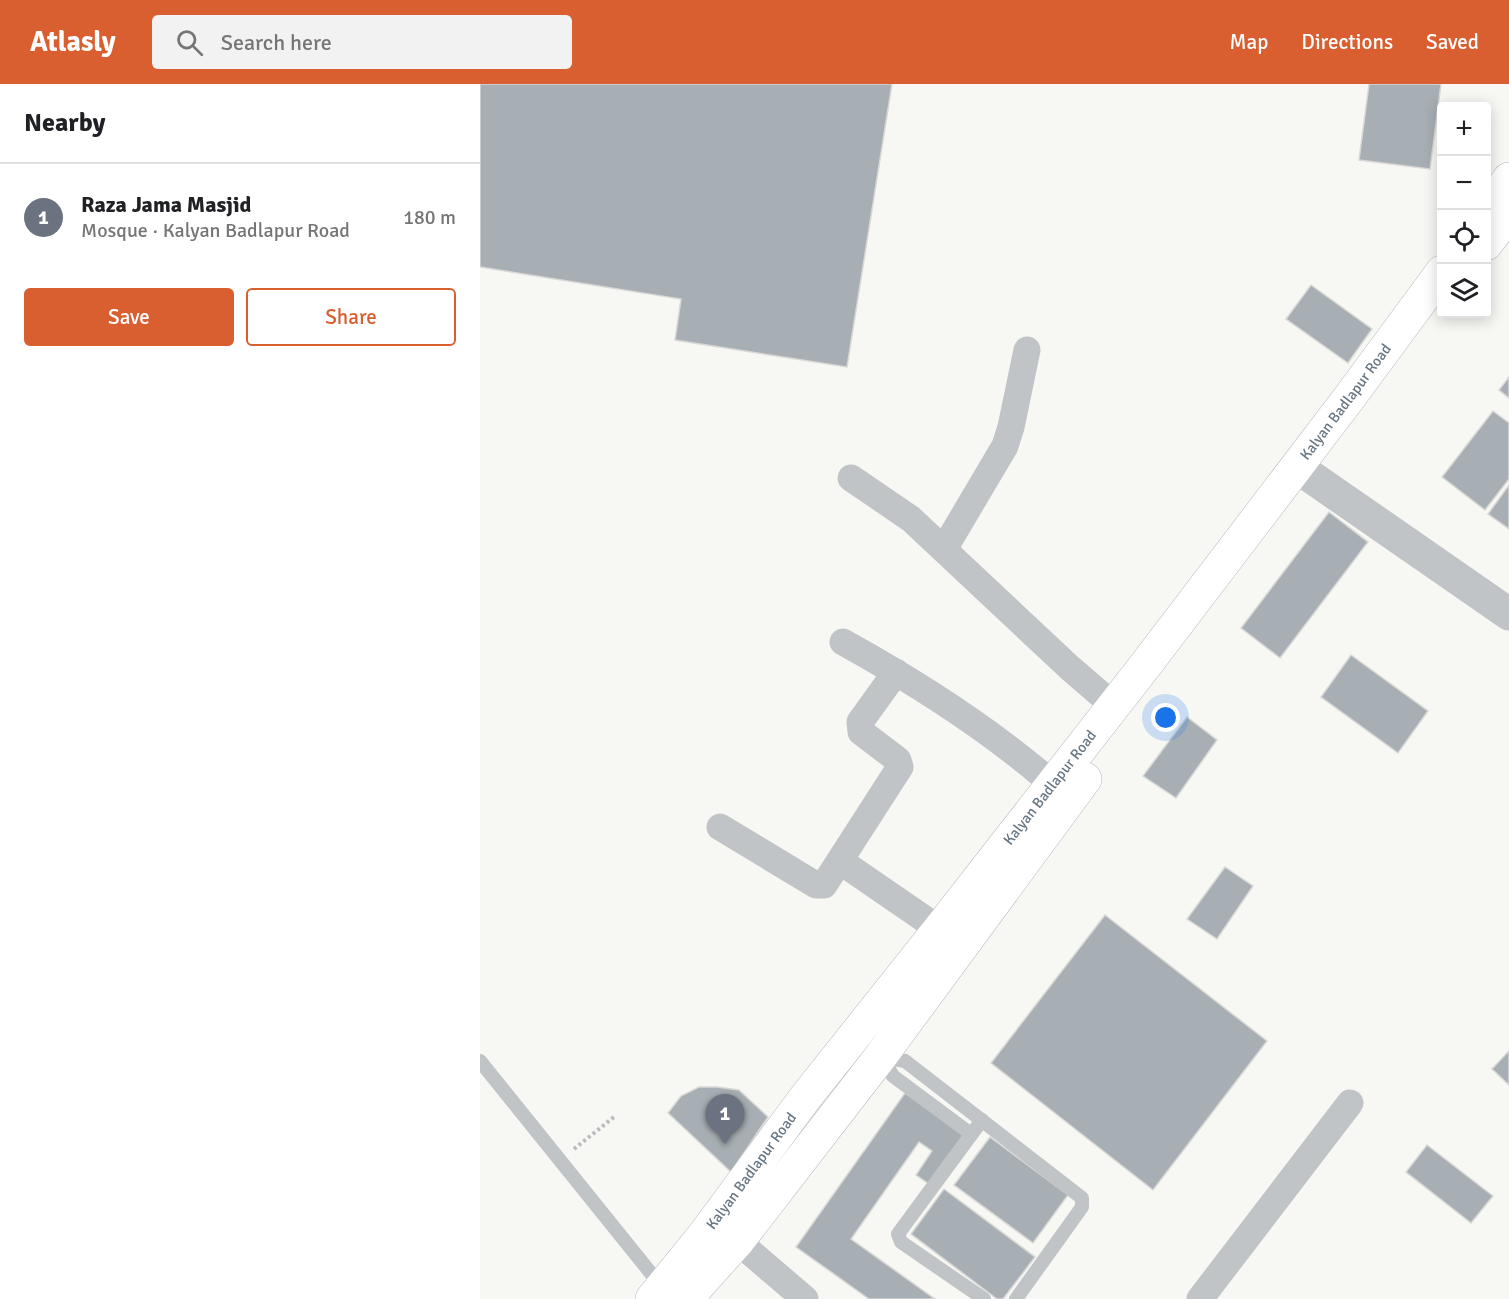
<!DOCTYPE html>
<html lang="en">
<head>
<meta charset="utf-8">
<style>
	body { margin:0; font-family:Signika,sans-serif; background:#f2f2f2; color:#202124 }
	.controls { position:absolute; right:18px; top:18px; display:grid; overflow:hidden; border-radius:6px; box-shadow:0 3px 15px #0003 }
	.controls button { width:54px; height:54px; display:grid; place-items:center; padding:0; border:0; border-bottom:2px solid #e0e0e0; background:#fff; color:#202124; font:30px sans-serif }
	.you { position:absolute; left:686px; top:634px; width:21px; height:21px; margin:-15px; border:4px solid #fff; border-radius:50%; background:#1a73e8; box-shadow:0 0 0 9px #1a73e833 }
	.badge { display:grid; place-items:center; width:39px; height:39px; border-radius:50%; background:#d95f31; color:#fff; font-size:20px; font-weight:700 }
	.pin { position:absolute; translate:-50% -50px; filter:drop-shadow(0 2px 3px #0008) }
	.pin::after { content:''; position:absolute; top:32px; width:21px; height:18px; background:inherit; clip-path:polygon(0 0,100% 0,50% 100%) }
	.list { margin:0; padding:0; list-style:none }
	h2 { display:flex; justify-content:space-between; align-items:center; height:78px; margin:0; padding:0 24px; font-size:26px }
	h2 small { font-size:20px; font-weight:400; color:#757577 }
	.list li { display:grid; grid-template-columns:39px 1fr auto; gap:18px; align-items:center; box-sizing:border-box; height:108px; padding:0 24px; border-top:2px solid #e0e0e0 }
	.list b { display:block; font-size:22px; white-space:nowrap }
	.list p { margin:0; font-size:20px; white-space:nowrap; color:#757577 }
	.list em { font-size:20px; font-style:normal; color:#757577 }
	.actions { display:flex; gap:12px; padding:18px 24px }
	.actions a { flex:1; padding:14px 0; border:2px solid #d95f31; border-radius:6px; text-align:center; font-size:21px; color:#d95f31 }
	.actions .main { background:#d95f31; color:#fff }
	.icon { flex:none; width:33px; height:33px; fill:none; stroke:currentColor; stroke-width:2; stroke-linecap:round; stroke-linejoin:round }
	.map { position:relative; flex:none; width:1029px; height:1215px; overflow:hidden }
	header { display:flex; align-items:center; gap:36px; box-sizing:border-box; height:84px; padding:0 30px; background:#d95f31; color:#fff }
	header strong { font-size:28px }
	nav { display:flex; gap:33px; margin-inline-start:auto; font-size:21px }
	.search { width:420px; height:54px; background:#f2f2f2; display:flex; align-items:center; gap:15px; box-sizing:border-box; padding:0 21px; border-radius:6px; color:#757577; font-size:22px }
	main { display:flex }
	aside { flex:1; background:#fff }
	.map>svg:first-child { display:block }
</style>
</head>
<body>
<header>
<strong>Atlasly</strong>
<div class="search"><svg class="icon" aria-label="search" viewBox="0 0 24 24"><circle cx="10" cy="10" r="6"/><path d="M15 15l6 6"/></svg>Search here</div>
<nav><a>Map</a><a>Directions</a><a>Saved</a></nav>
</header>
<main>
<aside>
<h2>Nearby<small></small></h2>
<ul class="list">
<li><span class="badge" style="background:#6b7280">1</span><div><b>Raza Jama Masjid</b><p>Mosque · Kalyan Badlapur Road</p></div><em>180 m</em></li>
</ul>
<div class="actions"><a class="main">Save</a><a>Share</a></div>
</aside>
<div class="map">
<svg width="1029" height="1215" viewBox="0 0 1029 1215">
	<rect width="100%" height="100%" fill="#f7f7f4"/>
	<path fill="#a7afb4" stroke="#d8d8d6" stroke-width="1.5" d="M0,0H412L367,283L195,256L201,215L0,183Z
		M889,0H961L950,85L879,76Z
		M831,201L892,245L868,279L806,235Z
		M1029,293V314L1019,306Z
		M1013,327L1029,339V395L1005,426L962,393Z
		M1029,401V445L1008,430Z
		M849,428L888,458L800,574L761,544Z
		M871,571L948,627L918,669L841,613Z
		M707,633L737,656L696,714L663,692Z
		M745,783L773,802L737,855L707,835Z
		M625,831L787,957L673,1106L511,979Z
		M1029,967V1001L1012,985Z
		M219,1003H237L259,1006L288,1033L251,1088L188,1029L201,1012Z
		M425,1009L485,1052L449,1100L436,1091L452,1067L439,1058L371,1155L455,1215H389L316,1163Z
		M510,1053L588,1111L553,1159L474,1101Z
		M947,1061L1013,1112L991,1139L926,1088Z
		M464,1105L555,1173L523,1215H517L431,1150Z"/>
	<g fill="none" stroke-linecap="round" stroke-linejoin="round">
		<g stroke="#b5b9bd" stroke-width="34">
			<g id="primary">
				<path d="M1006,127L1029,95"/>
				<path d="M1006,160L1029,130"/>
				<path id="s1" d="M172,1215L224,1151L325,1014L465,838L664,583L869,314L962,188"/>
				<path d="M206,1215L258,1157L401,972L605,695"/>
			</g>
		</g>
		<path stroke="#babdbf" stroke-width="4" stroke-dasharray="3 3" stroke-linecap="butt" d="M94,1065L134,1033"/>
		<path stroke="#c0c4c7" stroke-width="14" d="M403,973L425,977L602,1114V1123L536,1215
			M402,974L413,992L491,1050
			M0,977L182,1203
			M502,1036L418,1150L421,1158L504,1215"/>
		<path stroke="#c0c4c7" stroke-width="27" d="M371,394L431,435L590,584L634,622
			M464,465L525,362L531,343L547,266
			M363,558C439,600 523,654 587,713
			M240,743L336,801H344L420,683L418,676L381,648L380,638L416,588
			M360,777L459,845
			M242,1144L325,1215
			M720,1215L870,1019"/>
		<path stroke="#c0c4c7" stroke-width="33" d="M817,383L1029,530"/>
		<use href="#primary" stroke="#fff" stroke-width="33"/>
	</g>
	<g text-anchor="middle" stroke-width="6" stroke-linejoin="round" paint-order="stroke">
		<g font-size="15" fill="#677683" stroke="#fff">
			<text dy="5" stroke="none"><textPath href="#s1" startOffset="1134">Kalyan Badlapur Road</textPath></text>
			<text dy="5" stroke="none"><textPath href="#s1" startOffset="648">Kalyan Badlapur Road</textPath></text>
			<text dy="5" stroke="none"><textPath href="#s1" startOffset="162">Kalyan Badlapur Road</textPath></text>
		</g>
	</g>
</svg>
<div class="controls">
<button>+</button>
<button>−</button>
<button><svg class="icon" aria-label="locate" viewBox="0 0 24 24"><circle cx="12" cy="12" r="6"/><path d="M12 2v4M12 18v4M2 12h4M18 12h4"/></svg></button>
<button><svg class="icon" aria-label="layers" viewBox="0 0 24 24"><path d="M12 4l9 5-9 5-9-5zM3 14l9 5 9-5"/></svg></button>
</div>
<div class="you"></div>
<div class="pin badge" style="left:245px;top:1060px;background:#6b7280">1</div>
</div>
</main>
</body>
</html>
